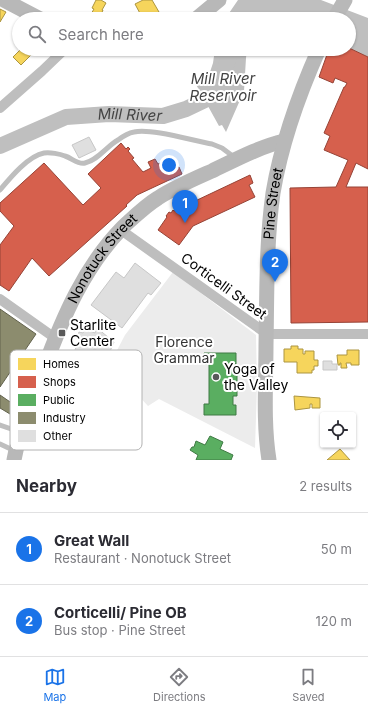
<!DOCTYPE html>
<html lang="en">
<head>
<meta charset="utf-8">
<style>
	body { margin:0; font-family:Inter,sans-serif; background:#f7f7f7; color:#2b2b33 }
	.controls { position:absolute; right:12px; bottom:12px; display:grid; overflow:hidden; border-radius:4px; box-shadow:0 1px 3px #0004 }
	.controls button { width:36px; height:36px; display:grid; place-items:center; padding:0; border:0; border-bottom:1px solid #e1e1e2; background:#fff; color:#2b2b33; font:20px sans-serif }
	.you { position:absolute; left:169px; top:165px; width:14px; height:14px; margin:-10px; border:3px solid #fff; border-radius:50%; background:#1a73e8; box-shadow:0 0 0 6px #1a73e833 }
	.badge { display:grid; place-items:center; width:26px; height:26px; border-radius:50%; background:#1a73e8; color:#fff; font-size:13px; font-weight:700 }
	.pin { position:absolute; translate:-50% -33px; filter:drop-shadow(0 1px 2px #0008) }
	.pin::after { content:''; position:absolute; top:21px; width:14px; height:12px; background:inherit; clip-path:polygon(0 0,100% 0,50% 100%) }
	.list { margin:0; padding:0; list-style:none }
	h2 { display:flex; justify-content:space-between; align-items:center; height:52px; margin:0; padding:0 16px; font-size:17px }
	h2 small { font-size:13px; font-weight:400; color:#7c7c81 }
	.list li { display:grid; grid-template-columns:26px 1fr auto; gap:12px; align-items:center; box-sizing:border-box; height:72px; padding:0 16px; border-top:1px solid #e1e1e2 }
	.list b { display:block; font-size:15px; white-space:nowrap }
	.list p { margin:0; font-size:13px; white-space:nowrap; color:#7c7c81 }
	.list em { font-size:13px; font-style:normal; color:#7c7c81 }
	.icon { flex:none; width:22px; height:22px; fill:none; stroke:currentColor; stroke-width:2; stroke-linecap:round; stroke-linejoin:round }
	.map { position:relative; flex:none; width:368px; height:460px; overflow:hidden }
	.search { position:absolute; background:#fff; box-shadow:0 1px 3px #0004; left:12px; right:12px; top:12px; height:44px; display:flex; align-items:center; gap:10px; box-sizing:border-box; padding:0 14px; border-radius:22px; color:#7c7c81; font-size:15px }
	.sheet { height:196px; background:#fff }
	nav { display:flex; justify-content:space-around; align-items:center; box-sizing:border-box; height:56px; border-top:1px solid #e1e1e2; background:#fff; font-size:11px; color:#7c7c81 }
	nav a { display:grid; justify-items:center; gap:2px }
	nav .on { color:#1a73e8 }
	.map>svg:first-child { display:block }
</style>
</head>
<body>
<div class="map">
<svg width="368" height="460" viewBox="0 0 368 460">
	<rect width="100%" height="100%" fill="#fff"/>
	<path fill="#ececec" d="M173,272L256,335L257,386L255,448L159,399L148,406L124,380L113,358L125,335Z"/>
	<path fill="#bfbfbf" d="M238,0H321L368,18V57L349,48V19H225Z
		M215,49H247L246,58L244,91L226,132L222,125L219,126L193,79L210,72L213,63Z"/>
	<path fill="#f6d55c" stroke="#ac9540" d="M96,0H101L106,3L102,10H103L99,19H88L94,9L92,8Z
		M143,0H152L159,12L147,19H143L135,4Z
		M0,9L6,12L0,22Z
		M21,49H26L32,54L21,65L13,57Z
		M291,346H298V349H303V354H305V351H314V360H318V366H314V370H312V373H297V362H284V349H291Z
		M347,350H359V365H351V363H346L347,368H341V363H340V365H338L337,355H347Z
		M294,396L320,398V408H312V404H310V408L295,410Z
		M340,449L350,460H327Z"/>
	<path fill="#d6604d" stroke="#964336" d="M349,48L368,57V169L356,163L346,187H368V322L291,323L290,188L336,187L348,160L324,150L330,136L324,133L344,87H345L347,83L335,78L333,83L319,77L329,49Z
		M121,143L126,149L128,147L130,149L128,151L134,158L132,159L143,172L151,168L148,162L155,159L158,164L169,159L174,169L179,167L182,174L137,195L126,205L127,206L49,276L32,258L9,291L0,285V245L14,226L0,211V203L44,163L83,205L101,188L88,174Z
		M250,175L253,183L249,185L255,197L193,226L179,245L158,230L167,217L166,216L169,212L171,213L173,210L174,211Z"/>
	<path fill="#5aae61" stroke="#3f7a44" d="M204,353H236V364H233V373H237V396H233V405H236V415H204V404H209V364H204Z
		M210,436L223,442L220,449L233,455L231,460H196L198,455L190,450L192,447H194L196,441L205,445Z"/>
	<path fill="#8c8c6e" stroke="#62624d" d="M0,309L36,334L0,387Z
		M0,395L16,406L15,407L16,408L13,413L12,412L10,414L0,408Z"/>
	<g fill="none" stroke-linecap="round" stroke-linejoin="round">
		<path stroke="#bfbfbf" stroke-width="16" id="s1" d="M0,146L66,117L109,114L163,116L186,109L209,98L224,73L231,49"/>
	</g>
	<path fill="#dfdfdf" stroke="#c7c7c7" d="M89,137L96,150L79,158L72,145Z
		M135,263L161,283L151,295L148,293L122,328L91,305L116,272L124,278Z
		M97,328L114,342L108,356L94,349L90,359L74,352L80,339L77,338L79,332L83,333L85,329L95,333Z
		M323,361H332V364H337V370H323Z"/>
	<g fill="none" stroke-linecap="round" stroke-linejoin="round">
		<path stroke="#bebebe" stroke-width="5" d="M0,190C10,178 28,156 44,153C50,152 60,154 65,156C72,158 78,165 85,163C98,160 107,146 118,140C122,137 128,133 134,132C151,128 194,141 212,144L222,148L234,157
			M0,425L20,432
			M0,444L15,451"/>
		<path stroke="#bebebe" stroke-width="10" d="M0,108L42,71L65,49
			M121,230L267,334H368
			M0,299L55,338"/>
		<g stroke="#b8b8b8" stroke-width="15">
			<path d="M4,0L40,19"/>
			<path d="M196,19L219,0"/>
			<path d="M334,19L345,0"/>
			<path id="s2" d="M14,460C20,428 33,398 44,368C63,317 84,267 123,227C134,217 145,206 158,198C175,187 194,179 212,171C235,160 259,147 284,141"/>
			<path id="s3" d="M269,460C263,422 266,383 266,345C267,294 266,243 273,193C281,145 299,94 319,49"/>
		</g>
	</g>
	<g fill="#595959" stroke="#fff" stroke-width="1.5">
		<rect x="58" y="329" width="8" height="8" rx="2"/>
		<circle cx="216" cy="377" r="4"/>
	</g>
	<g text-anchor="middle" stroke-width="4" stroke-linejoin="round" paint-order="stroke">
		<g font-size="14" fill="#000" stroke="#fff">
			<text dy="5" stroke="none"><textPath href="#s3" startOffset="257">Pine Street</textPath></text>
			<text dy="5" stroke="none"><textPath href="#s2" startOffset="222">Nonotuck Street</textPath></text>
			<text transform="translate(224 286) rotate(36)" y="5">Corticelli Street</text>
		</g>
		<g font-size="14" fill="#000" stroke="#fff" text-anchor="start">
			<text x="70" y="330">Starlite<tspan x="70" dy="16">Center</tspan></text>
			<text x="224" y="374">Yoga of<tspan x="224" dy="16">the Valley</tspan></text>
		</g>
		<g font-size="14" fill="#333" stroke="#fff">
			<text x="184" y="347">Florence<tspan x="184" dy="16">Grammar</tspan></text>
		</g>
		<g font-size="15" font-style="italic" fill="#444" stroke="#fff">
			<text x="223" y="84">Mill River<tspan x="223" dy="17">Reservoir</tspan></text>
			<text dy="5" stroke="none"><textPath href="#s1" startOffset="136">Mill River</textPath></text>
		</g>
	</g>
	<rect x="10" y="350" width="132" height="100" rx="6" fill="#fff" stroke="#b2b2b2" stroke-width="1"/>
	<rect x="18" y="358" width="18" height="12" fill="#f6d55c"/>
	<rect x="18" y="376" width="18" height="12" fill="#d6604d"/>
	<rect x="18" y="394" width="18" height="12" fill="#5aae61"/>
	<rect x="18" y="412" width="18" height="12" fill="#8c8c6e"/>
	<rect x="18" y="430" width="18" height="12" fill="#dfdfdf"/>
	<g font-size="11" fill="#000">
		<text x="43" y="368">Homes</text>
		<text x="43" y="386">Shops</text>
		<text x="43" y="404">Public</text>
		<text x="43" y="422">Industry</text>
		<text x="43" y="440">Other</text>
	</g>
</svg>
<div class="controls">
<button><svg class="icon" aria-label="locate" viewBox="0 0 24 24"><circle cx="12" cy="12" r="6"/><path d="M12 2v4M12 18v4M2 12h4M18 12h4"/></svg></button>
</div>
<div class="you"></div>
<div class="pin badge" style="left:185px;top:223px">1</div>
<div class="pin badge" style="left:275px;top:282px">2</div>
<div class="search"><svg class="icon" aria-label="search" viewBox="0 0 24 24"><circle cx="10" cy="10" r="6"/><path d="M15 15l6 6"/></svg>Search here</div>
</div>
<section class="sheet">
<h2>Nearby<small>2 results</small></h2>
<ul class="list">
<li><span class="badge">1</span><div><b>Great Wall</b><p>Restaurant · Nonotuck Street</p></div><em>50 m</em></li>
<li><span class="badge">2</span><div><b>Corticelli/ Pine OB</b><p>Bus stop · Pine Street</p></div><em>120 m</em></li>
</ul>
</section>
<nav>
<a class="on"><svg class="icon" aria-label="map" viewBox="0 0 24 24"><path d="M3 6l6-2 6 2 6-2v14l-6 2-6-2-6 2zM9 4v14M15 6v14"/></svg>Map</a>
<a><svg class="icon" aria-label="directions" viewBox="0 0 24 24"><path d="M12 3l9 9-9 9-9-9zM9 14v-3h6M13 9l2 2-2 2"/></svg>Directions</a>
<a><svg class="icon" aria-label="saved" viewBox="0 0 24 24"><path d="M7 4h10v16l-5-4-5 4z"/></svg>Saved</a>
</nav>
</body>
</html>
